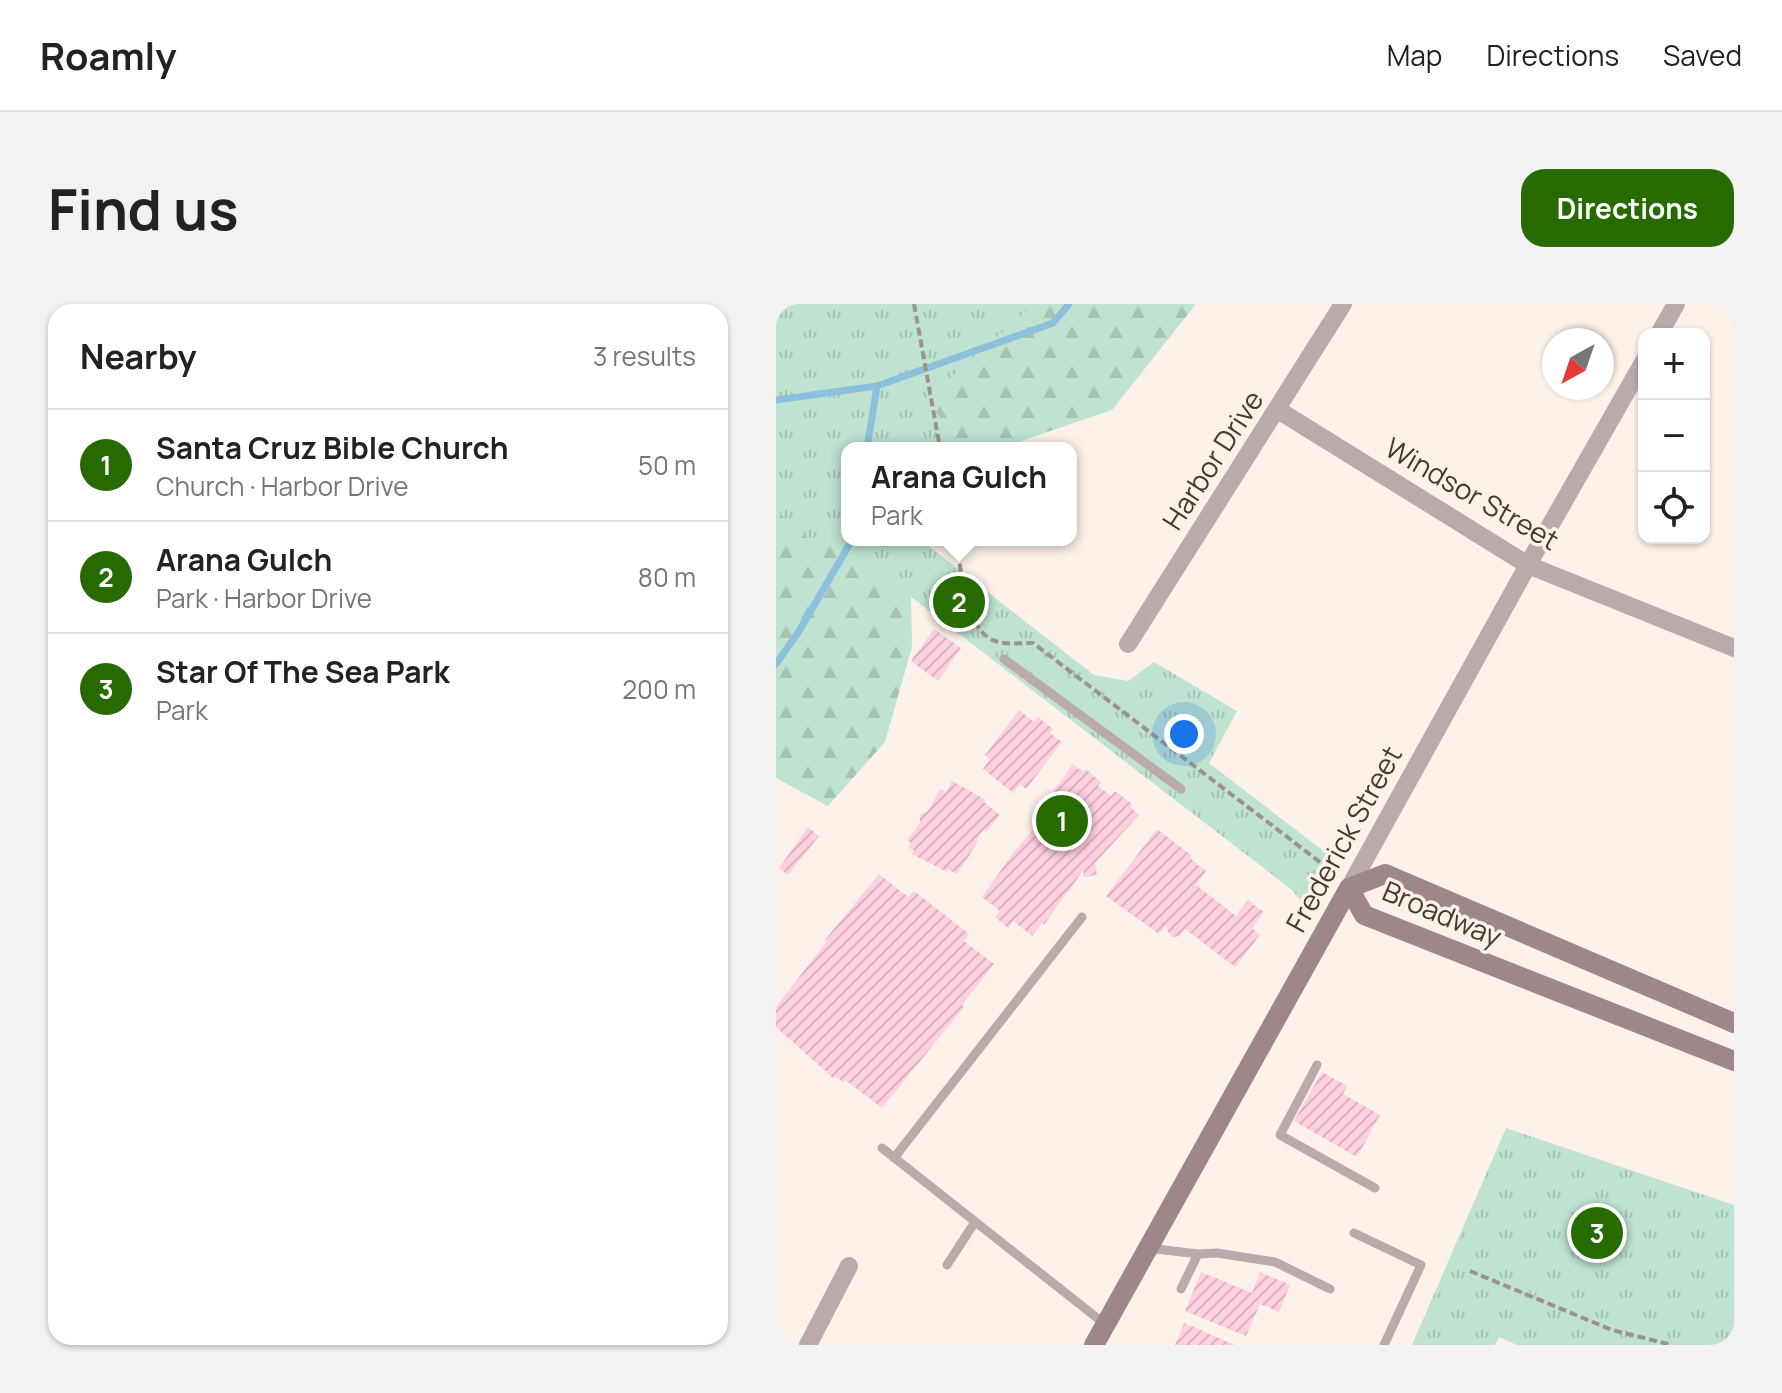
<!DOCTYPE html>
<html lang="en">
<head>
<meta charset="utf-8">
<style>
	body { margin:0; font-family:Manrope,sans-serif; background:#f2f2f2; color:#222 }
	.controls { position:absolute; right:24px; top:24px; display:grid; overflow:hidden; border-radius:16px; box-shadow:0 2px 6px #0004 }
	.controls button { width:72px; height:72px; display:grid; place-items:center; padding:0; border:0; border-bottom:2px solid #e0e0e0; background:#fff; color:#222; font:40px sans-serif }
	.compass { position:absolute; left:766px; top:24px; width:72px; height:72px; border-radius:50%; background:#fff; box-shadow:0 2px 6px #0004; rotate:220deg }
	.you { position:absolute; left:408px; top:430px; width:28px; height:28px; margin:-20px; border:6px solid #fff; border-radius:50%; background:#1a73e8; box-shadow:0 0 0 12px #1a73e833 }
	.badge { display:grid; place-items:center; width:52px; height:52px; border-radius:50%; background:#266a00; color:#fff; font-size:26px; font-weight:700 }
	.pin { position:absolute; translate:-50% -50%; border:4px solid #fff; box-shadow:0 2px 8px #0006 }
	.popup { position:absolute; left:65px; top:138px; width:236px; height:104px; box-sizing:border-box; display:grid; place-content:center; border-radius:16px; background:#fff; filter:drop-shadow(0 2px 6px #0005); font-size:26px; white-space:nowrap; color:#767676 }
	.popup b { font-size:30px; color:#222 }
	.popup::after { content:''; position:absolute; left:50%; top:100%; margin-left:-16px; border:16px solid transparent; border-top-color:#fff }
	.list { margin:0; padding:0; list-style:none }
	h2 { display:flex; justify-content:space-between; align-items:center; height:104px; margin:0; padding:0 32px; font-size:34px }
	h2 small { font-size:26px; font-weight:400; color:#767676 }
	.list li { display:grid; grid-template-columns:52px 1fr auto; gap:24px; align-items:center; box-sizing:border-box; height:112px; padding:0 32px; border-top:2px solid #e0e0e0 }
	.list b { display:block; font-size:30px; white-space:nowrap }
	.list p { margin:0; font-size:26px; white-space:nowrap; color:#767676 }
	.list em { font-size:26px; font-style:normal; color:#767676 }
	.icon { flex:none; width:44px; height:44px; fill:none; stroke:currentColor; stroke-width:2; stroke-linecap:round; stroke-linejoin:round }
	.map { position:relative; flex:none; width:958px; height:1041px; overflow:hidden; border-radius:24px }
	header { display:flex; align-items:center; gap:48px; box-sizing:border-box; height:112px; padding:0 40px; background:#fff; border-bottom:2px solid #e0e0e0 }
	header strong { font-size:38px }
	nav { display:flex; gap:44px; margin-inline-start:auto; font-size:28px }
	.intro { display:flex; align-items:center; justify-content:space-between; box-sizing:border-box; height:192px; padding:0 48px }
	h1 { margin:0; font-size:56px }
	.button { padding:20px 36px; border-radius:24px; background:#266a00; color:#fff; font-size:28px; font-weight:700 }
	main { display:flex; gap:48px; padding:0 48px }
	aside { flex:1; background:#fff; border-radius:24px; box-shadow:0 2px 6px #0004 }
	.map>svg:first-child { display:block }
</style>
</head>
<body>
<header>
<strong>Roamly</strong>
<nav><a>Map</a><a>Directions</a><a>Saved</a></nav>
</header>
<div class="intro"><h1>Find us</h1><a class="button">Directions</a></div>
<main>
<aside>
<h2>Nearby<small>3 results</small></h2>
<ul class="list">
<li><span class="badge">1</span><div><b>Santa Cruz Bible Church</b><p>Church · Harbor Drive</p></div><em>50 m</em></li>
<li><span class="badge">2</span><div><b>Arana Gulch</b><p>Park · Harbor Drive</p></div><em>80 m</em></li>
<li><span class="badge">3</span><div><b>Star Of The Sea Park</b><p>Park</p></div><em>200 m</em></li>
</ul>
</aside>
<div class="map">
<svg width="958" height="1041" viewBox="0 0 958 1041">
	<defs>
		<pattern id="forest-firs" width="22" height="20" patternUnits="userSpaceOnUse" patternTransform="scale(2)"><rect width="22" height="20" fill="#bfe2d1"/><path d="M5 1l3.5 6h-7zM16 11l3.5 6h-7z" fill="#a6c3b4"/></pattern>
		<pattern id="park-tufts" width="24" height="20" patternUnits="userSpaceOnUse" patternTransform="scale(2)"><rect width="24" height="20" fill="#bfe2d1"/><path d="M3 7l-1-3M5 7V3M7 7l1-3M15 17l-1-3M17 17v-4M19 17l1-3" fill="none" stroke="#a6c3b4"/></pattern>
		<pattern id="building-hatch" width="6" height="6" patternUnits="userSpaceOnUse" patternTransform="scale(2)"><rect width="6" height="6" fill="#fdcfdf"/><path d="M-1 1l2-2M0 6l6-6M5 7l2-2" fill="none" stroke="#dab2c0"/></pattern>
	</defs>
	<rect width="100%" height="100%" fill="#fdf2e9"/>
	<path fill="url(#forest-firs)" d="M0,0H420L336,106L225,144H71V236H134L136,343L109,438L52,502L0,474Z"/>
	<path fill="url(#park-tufts)" d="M0,0H258L147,98L171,119L185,144H113L104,138L97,144H71V236H145L318,371L352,377L378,358L461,407L433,459L554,552L523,608L524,596L516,586L48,226L38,237L17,226L0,204Z
		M730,824L958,901V1041H741L723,1033L719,1041H636Z"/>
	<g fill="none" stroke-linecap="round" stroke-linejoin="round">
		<path stroke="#8cc0dd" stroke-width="7" d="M0,96L101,82L277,19L293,0
			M91,144L101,82
			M0,360L23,327L76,236"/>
	</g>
	<path fill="url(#building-hatch)" d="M158,325L185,344L162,377L135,357Z
		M243,406L258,418L262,413L277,425L274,429L286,438L250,485L244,480L237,489L207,465L214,455L209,451Z
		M297,460L307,468L310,465L325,478L322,482L335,492L339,487L356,500L354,503L363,511L319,559L321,571L308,573L307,566L292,589L291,588L268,621L266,619L256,632L237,617L232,624L219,613L224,607L206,593L237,549L262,520L261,509L271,508L276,502L270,497Z
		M176,477L210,496L208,498L224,511L210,528L208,526L202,533L200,541L181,570L172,565L171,568L136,550L138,547L132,543L135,539L131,536L144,519V511L152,507L164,485L170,488Z
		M32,523L43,532L12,571L3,564Z
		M381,525L416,552L414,554L430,567L420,581L460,612L472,596L488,608L476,624L484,631L459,663L409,625L404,632L397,633L392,628L390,621L383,630L330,592Z
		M103,570L132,593L138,587L193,630L188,637L218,660L186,701L188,703L106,804L69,776L67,778L59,772L57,774L0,723V703L51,637L49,636Z
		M546,768L571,782L567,790L604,811L581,853L518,817Z
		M425,968L476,989L484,968L514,981L503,1008L484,1000L470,1032L409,1007Z
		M408,1019L459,1041H399Z"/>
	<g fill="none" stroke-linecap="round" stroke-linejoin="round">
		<path stroke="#9e938a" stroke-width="4" stroke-dasharray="8 4" stroke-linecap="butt" d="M138,0L164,144
			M180,236C185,264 189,327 219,337C230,341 246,339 257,339L561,571
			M694,967L836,1026L896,1041"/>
		<path stroke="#baaaac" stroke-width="9" d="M228,355L405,485
			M541,761L504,831L599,884
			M106,844L330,1021
			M118,854L306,613
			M578,929L645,961L608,1041
			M372,944L422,950
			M171,961L199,918
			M405,985L422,950L441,949L499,958L554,985"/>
		<path stroke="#baaaac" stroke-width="18" d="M883,30L900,0
			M502,106L752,261L958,344
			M352,340L567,0
			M573,584L763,241L868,57
			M32,1041L73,962"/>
		<path stroke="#9e868a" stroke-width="20" d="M573,584L588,611L958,757
			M573,584L609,570L958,719
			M318,1041L573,584"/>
	</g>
	<g text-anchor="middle" stroke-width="7" stroke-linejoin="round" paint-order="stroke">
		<g font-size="28" fill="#453a31" stroke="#fdf2e9">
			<text transform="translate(437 156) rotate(-57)" y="10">Harbor Drive</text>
			<text transform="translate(696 190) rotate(30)" y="10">Windsor Street</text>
			<text transform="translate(568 535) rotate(-61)" y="10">Frederick Street</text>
			<text transform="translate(666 610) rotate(23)" y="10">Broadway</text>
		</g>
	</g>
</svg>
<div class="controls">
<button>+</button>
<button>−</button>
<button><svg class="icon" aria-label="locate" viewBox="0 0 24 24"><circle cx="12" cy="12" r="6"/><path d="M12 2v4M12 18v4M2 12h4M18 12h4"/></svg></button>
</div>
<svg class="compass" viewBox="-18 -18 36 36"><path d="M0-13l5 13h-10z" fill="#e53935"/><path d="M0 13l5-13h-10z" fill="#767676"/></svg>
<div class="you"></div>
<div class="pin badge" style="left:286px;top:517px">1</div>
<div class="pin badge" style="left:183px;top:298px">2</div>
<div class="popup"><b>Arana Gulch</b>Park</div>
<div class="pin badge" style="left:821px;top:929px">3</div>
</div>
</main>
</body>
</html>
